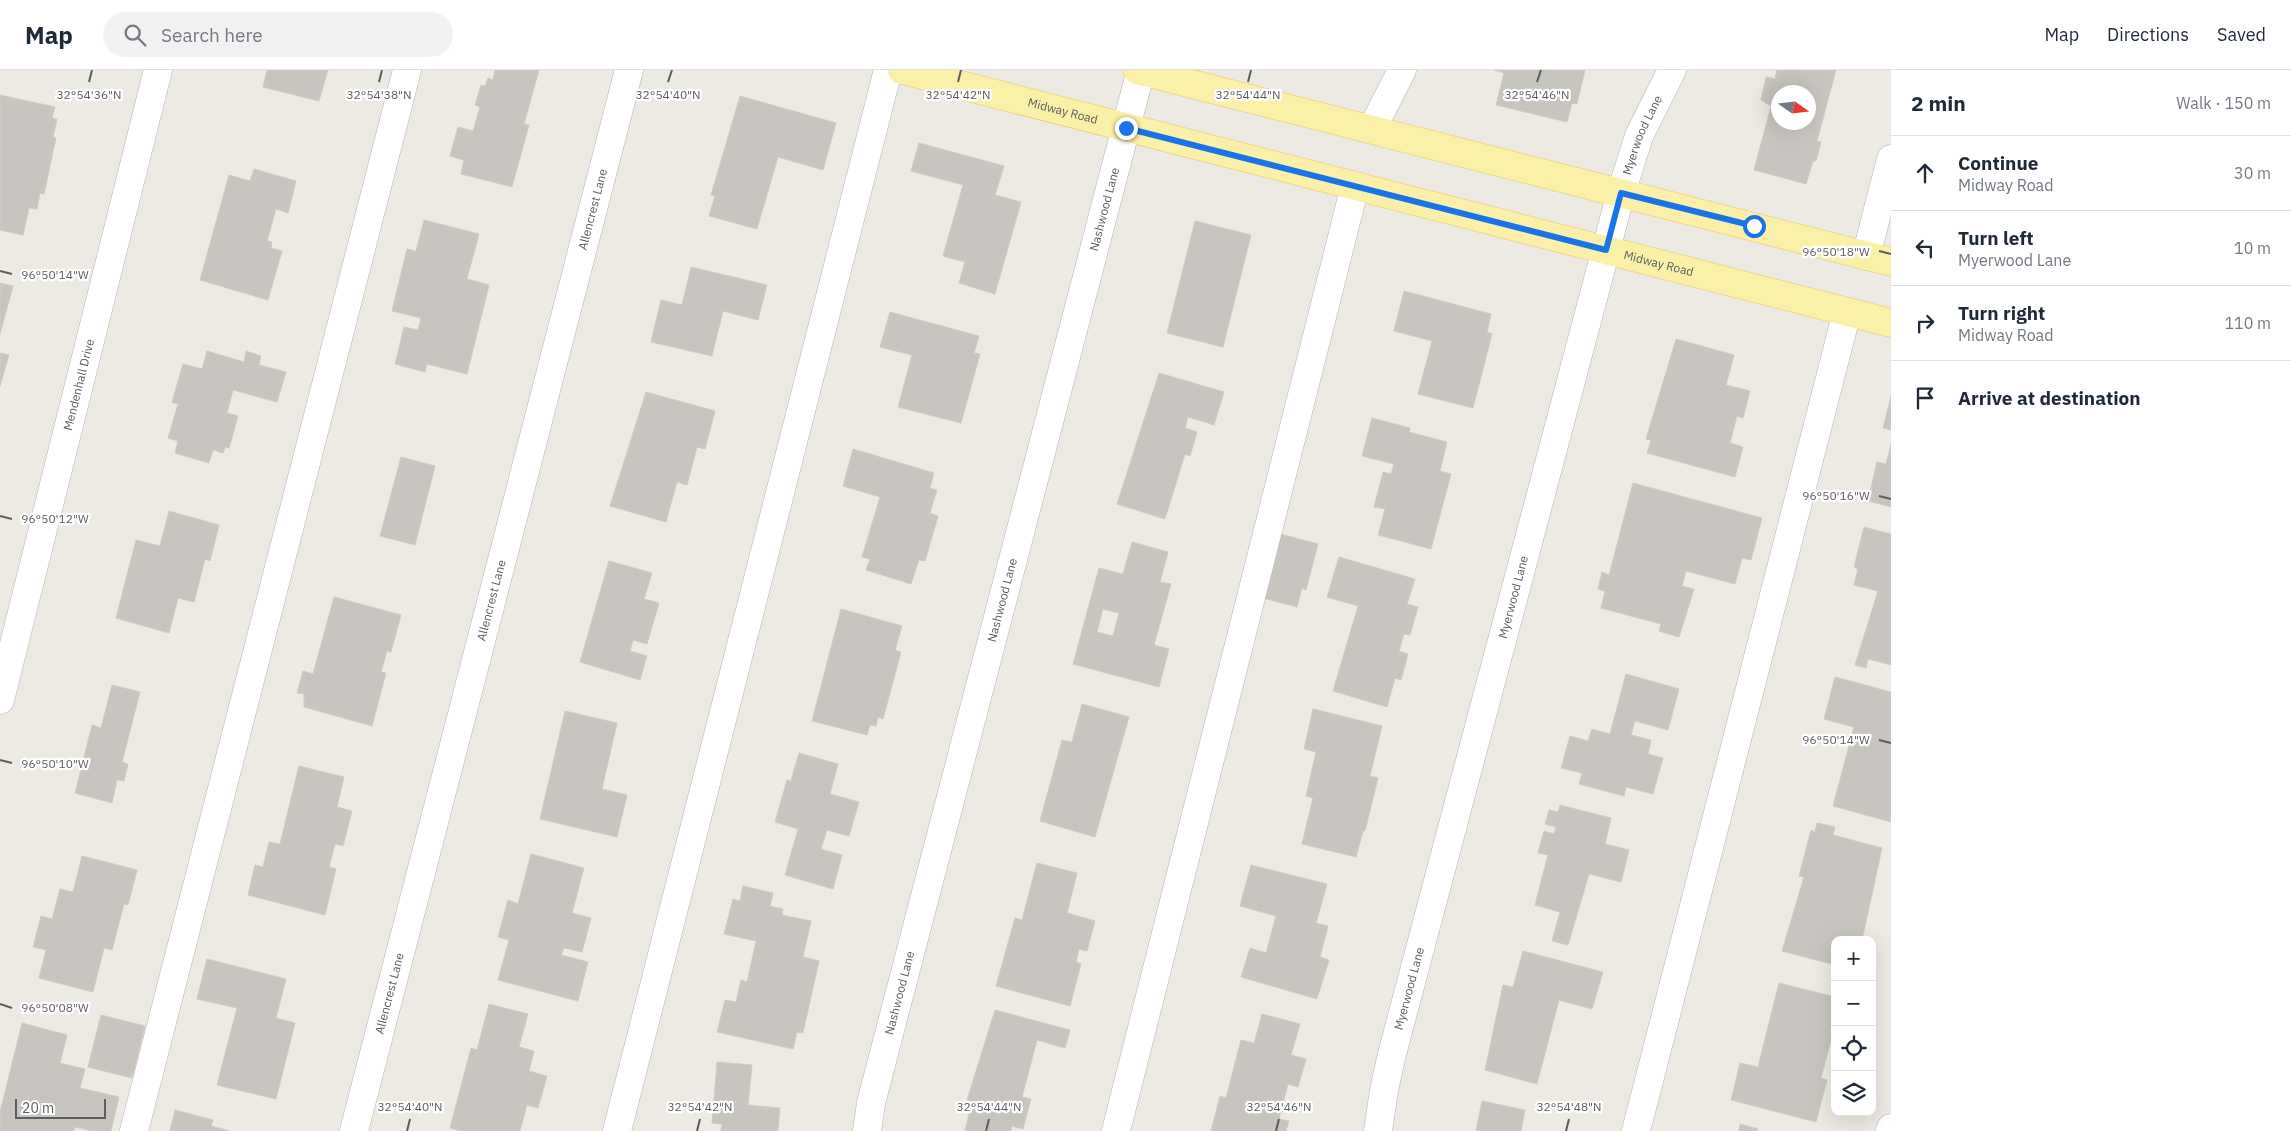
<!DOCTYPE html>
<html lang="en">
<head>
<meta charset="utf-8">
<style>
	body { margin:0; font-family:"IBM Plex Sans",sans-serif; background:#f2f2f3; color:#1f2937 }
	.controls { position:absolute; right:15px; bottom:15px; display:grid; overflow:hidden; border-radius:10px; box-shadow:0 5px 20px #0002 }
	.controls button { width:45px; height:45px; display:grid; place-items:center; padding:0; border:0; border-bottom:1px solid #e0e1e3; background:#fff; color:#1f2937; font:25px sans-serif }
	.compass { position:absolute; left:1771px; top:15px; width:45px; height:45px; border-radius:50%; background:#fff; box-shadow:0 5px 20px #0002; rotate:104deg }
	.scale { position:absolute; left:15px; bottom:12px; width:91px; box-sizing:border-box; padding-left:5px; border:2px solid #5a5d62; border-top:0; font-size:14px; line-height:18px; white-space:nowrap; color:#5a5d62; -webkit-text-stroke:4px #fff; paint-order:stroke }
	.stop { position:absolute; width:15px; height:15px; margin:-11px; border:4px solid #1a73e8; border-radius:50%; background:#fff }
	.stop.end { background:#1a73e8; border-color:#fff; box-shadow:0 1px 5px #0008 }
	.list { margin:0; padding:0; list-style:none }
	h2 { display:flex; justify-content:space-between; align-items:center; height:65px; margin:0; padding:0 20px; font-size:21px }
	h2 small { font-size:16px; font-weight:400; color:#747a83 }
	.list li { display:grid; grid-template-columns:32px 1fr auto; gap:15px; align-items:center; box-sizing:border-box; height:75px; padding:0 20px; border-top:1px solid #e0e1e3 }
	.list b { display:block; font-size:19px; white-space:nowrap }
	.list p { margin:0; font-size:16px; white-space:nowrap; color:#747a83 }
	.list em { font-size:16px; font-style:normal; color:#747a83 }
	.icon { flex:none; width:28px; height:28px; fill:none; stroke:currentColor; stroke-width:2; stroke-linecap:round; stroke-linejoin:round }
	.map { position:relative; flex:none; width:1891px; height:1061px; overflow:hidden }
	header { display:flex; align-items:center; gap:30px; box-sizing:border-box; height:70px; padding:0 25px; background:#fff; border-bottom:1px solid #e0e1e3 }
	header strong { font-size:24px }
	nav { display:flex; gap:28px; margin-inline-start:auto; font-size:18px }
	.search { width:350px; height:45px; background:#f2f2f3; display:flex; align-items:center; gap:12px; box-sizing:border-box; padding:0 18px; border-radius:28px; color:#747a83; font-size:19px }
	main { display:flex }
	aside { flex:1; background:#fff }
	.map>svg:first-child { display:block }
</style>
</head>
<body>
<header>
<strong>Map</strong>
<div class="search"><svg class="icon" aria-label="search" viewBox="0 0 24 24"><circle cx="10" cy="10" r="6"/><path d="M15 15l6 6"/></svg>Search here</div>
<nav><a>Map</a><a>Directions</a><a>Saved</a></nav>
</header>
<main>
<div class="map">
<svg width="1891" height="1061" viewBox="0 0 1891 1061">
	<rect width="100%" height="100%" fill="#eceae2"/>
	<path fill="#c8c4bf" stroke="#d1ccc1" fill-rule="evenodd" d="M267,0H328L319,31L263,17Z
		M495,0H539L524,54L529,55L512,117L461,104L464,90L450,86L458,57L473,61L480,37L475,35L481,15L485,16L488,8L493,10Z
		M1494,0H1585L1577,34L1572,33L1567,52L1496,35L1504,3Z
		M1777,0H1836L1817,71L1821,72L1816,91H1813L1806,114L1754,100L1771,36L1761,30L1766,7L1775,9ZM1778,22H1808V52H1778Z
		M0,25L55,37L52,48L57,49L53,67L56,68L44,124L40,123L37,139L29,138L23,165L0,160Z
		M740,26L836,53L823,100L778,87L757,159L709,146L715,126L711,125Z
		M919,73L1004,96L995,125L1021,132L995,224L959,213L965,192L943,186L963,115L911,101Z
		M254,99L296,111L288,143L276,139L267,171L272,172L271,178L282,181L268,230L200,210L229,105L250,111Z
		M424,150L479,164L467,209L489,215L467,304L427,294L425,302L395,294L404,257L418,260L421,248L392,241L407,179L416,181Z
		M1195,151L1251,165L1223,277L1167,263Z
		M691,197L767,215L758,250L723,241L712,286L651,272L661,230L682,235Z
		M0,213L13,216L0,264Z
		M1404,221L1491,244L1487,262L1492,264L1473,338L1418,324L1432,271L1394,261Z
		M890,242L979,266L974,283L980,284L961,353L898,337L912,285L880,277Z
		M1676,269L1734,285L1726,315L1750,321L1743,348L1737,346L1730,373L1743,377L1735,407L1647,383L1651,370L1646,369Z
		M207,281L244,292L246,281L261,286L259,295L286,302L277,332L233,320L227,343L238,346L229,378L225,377L223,383L213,380L209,393L175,383L178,371L168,368L178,334L172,332L183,294L202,299Z
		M0,283L9,285L0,316Z
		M1159,303L1224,322L1214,355L1188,347L1185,358L1197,362L1190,386L1185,384L1165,449L1117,434Z
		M646,322L715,341L705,379L697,377L687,415L677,412L666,452L610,436Z
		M1891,326V360L1883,358Z
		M1372,348L1410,358L1409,362L1447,372L1440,401L1451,404L1431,479L1378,465L1385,439L1374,437L1383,402L1391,404L1394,394L1362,386Z
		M1891,374V437L1868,431L1877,392L1886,394Z
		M853,379L934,403L930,418L937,420L930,443L938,446L925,491L919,490L911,514L866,500L870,489L862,487L880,427L843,416Z
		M401,387L435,396L415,475L380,466Z
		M1633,413L1762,448L1751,490L1742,488L1735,514L1686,501L1682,516L1694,519L1679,567L1659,561L1661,554L1601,538L1605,521L1598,519L1602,502L1609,505Z
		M169,441L219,455L210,491L205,489L194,532L178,528L169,563L116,548L136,470L160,476Z
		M1864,457L1891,464V595L1868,589L1866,598L1855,595L1878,521L1854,515L1858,499L1854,497Z
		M1280,464L1318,474L1306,520L1302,518L1297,537L1263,528Z
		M1132,472L1168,482L1160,512L1171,514L1154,575L1169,579L1159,617L1073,594L1099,498L1123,504ZM1103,539L1119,543L1113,566L1097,562Z
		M1339,487L1415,509L1407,534L1418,537L1410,565L1404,564L1399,581L1408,584L1401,610L1395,608L1387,637L1333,621L1358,536L1327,527Z
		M609,491L652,503L644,529L659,533L647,574L633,570L630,581L647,586L640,610L580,592Z
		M334,527L401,545L391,582L387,581L381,602L386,603L372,656L304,637V624L297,623L303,601L313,604Z
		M841,539L902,556L895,580L901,582L883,649L878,647L876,656L870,655L867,665L812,651Z
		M1626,604L1679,619L1668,660L1635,651L1631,665L1651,670L1648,684L1663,688L1653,724L1626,717L1624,726L1579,714L1582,703L1561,698L1570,666L1588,671L1592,659L1610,664Z
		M1835,607L1891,622V752L1833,736L1854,657L1824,649Z
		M112,615L140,622L122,692L128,694L124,711L117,710L112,733L75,723L92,655L101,658Z
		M1082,634L1129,647L1095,767L1040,751L1062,670L1072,672Z
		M1313,639L1382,656L1370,706L1378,708L1365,761H1363L1356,787L1302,774L1313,728L1306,726L1316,682L1304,679Z
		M565,641L617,653L602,719L627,725L617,767L540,749Z
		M799,683L838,694L830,724L859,732L849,766L827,760L821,779L842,785L833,819L785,805L798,759L775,752L787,710L791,711Z
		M299,696L344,707L337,737L352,741L343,776L335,774L329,797L336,799L325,845L248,825L255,795L263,797L269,772L280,774Z
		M1560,735L1611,748L1605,774L1629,780L1621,812L1589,804L1568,875L1552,871L1560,842L1535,835L1548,785L1538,783L1544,761L1554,764L1556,757L1545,754L1549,740L1558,742Z
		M1817,753L1835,757L1833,765L1882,778L1862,870H1835V895L1782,881L1804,807L1799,806L1811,760L1815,762Z
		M531,784L584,798L572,843L591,848L582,882L564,878L561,885L588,892L578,931L498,910L509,870L498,867L508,830L518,834Z
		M82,786L137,800L128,835L124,834L112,880L104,878L93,922L39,908L46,880L33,877L41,846L52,849L60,819L73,822Z
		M1037,793L1077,803L1067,843L1095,851L1087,881L1079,879L1076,892L1081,894L1070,936L996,916L1015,848L1022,850Z
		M1251,795L1327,814L1316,853L1328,856L1320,887L1329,890L1317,929L1241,907L1250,878L1266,883L1276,846L1240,836Z
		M743,816L773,823L770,836L783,839L782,845L811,851L803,887L819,891L803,963L797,962L793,979L717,962L725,930L736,932L741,910L747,912L756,871L724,864L733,829L740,831Z
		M1523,881L1603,902L1592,939L1559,930L1537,1014L1485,1000L1503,915L1513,917Z
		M207,889L286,909L276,948L295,953L276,1029L217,1015L237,938L197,929Z
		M1779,913L1835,927V955L1821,1008L1827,1010L1816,1052L1731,1030L1740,993L1758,997Z
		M489,934L528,944L519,977L534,981L529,1001L547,1006L538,1038L527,1035L520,1061H461L450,1058L471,978L477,980Z
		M995,940L1070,960L1065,978L1037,970L1022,1027L1031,1029L1023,1059L1012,1056L1011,1061H965L972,1031L967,1030Z
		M1262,944L1300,954L1291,985L1306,989L1298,1017L1288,1014L1279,1049L1289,1051L1286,1061H1211L1220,1026L1226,1028L1241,970L1254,973Z
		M101,945L145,956L132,1008L88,997Z
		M22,953L67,965L60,993L85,999L80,1018L119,1027L111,1061H92L75,1057L74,1061H0V1042Z
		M717,992L752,995L748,1035L780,1038L778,1061H721L722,1054L712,1053Z
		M1482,1031L1525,1040L1521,1061H1476Z
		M175,1040L213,1050L211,1056L230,1061H170Z
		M1740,1054L1758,1059L1757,1061H1739Z"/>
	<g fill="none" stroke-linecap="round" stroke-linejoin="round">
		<g stroke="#b2b4b9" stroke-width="29">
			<g id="minor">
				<path d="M1372,59L1402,0"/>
				<path d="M1866,186L1891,89"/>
				<path id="s1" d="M0,630L158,0"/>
				<path d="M134,1061L407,0"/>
				<path id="s2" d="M354,1061L629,0"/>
				<path d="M617,1061L888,0"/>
				<path id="s3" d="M867,1061L871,1033L1141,0"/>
				<path d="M1116,1061L1355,116"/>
				<path id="s4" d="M1378,1061L1384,1020L1392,984L1621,123L1639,66L1672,0"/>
				<path d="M1636,1061L1847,242"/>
				<path d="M1890,1061L1891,1058"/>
			</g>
		</g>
		<g stroke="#ebc75d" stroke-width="29">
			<g id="major">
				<path id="s5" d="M902,0L1891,253"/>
				<path d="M1137,0L1891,192"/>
			</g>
		</g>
		<use href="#minor" stroke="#fff" stroke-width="28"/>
		<use href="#major" stroke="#fbf0a8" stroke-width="28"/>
	</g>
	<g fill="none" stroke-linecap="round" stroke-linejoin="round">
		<path stroke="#1a73e8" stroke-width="6" d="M1126,58L1606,180L1621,123L1754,156"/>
	</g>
	<path fill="none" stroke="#5a5d62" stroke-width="2" d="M89,12L92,0M379,12L382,0M668,12L672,0M958,12L961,0M1248,12L1251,0M1537,12L1541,0M1879,181L1891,184M0,201L12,204M1879,426L1891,429M0,446L12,449M1879,670L1891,673M0,690L12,693M0,934L12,938M407,1061L410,1049M697,1061L700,1049M986,1061L989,1049M1276,1061L1279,1049M1566,1061L1569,1049"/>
	<g text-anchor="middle" stroke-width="4.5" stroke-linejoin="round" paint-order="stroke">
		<g font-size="12" fill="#5a5d62" stroke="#fff">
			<text dy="4" stroke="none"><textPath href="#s5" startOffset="166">Midway Road</textPath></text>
			<text dy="4" stroke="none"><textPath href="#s4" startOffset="1031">Myerwood Lane</textPath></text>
			<text dy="4" stroke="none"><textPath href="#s2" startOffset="952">Allencrest Lane</textPath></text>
			<text dy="4" stroke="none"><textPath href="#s3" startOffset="952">Nashwood Lane</textPath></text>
			<text dy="4" stroke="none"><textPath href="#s5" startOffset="781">Midway Road</textPath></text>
			<text dy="4" stroke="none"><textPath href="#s1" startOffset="325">Mendenhall Drive</textPath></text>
			<text dy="4" stroke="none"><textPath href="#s4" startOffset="551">Myerwood Lane</textPath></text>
			<text dy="4" stroke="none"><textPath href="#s2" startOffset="548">Allencrest Lane</textPath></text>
			<text dy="4" stroke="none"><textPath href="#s3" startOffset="548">Nashwood Lane</textPath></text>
			<text dy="4" stroke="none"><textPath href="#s4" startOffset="146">Myerwood Lane</textPath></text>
			<text dy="4" stroke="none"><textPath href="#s3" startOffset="142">Nashwood Lane</textPath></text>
			<text dy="4" stroke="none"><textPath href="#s2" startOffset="142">Allencrest Lane</textPath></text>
		</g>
	</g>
	<g font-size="12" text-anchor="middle" fill="#5a5d62" stroke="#fff" stroke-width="4.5" stroke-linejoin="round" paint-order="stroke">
		<text x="89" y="29">32°54'36"N</text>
		<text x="379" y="29">32°54'38"N</text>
		<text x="668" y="29">32°54'40"N</text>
		<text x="958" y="29">32°54'42"N</text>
		<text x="1248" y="29">32°54'44"N</text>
		<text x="1537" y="29">32°54'46"N</text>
		<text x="1836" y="186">96°50'18"W</text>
		<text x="55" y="209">96°50'14"W</text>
		<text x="1836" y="430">96°50'16"W</text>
		<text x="55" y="453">96°50'12"W</text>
		<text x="1836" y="674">96°50'14"W</text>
		<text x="55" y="698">96°50'10"W</text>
		<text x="55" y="942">96°50'08"W</text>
		<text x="410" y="1041">32°54'40"N</text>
		<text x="700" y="1041">32°54'42"N</text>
		<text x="989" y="1041">32°54'44"N</text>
		<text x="1279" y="1041">32°54'46"N</text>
		<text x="1569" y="1041">32°54'48"N</text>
	</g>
</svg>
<div class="controls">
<button>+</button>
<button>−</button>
<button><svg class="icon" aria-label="locate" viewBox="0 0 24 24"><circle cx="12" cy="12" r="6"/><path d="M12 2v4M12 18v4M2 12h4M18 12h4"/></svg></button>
<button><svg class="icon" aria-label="layers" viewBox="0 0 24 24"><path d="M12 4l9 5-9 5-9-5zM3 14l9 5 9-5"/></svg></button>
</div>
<svg class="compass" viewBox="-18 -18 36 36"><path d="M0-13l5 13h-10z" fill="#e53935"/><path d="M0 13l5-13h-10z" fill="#747a83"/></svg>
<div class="scale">20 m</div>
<div class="stop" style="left:1754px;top:156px"></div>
<div class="stop end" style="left:1126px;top:58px"></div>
</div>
<aside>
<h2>2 min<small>Walk · 150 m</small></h2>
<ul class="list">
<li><svg class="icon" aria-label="ahead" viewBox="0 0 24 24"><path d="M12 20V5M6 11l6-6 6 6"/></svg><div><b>Continue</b><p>Midway Road</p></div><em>30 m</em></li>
<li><svg class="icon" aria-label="left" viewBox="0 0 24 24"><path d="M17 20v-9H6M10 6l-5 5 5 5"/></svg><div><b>Turn left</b><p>Myerwood Lane</p></div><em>10 m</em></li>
<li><svg class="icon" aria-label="right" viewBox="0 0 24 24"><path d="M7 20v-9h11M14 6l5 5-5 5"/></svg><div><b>Turn right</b><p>Midway Road</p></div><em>110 m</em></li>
<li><svg class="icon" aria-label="arrive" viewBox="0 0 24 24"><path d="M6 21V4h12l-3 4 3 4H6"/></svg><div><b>Arrive at destination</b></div></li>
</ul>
</aside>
</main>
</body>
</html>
